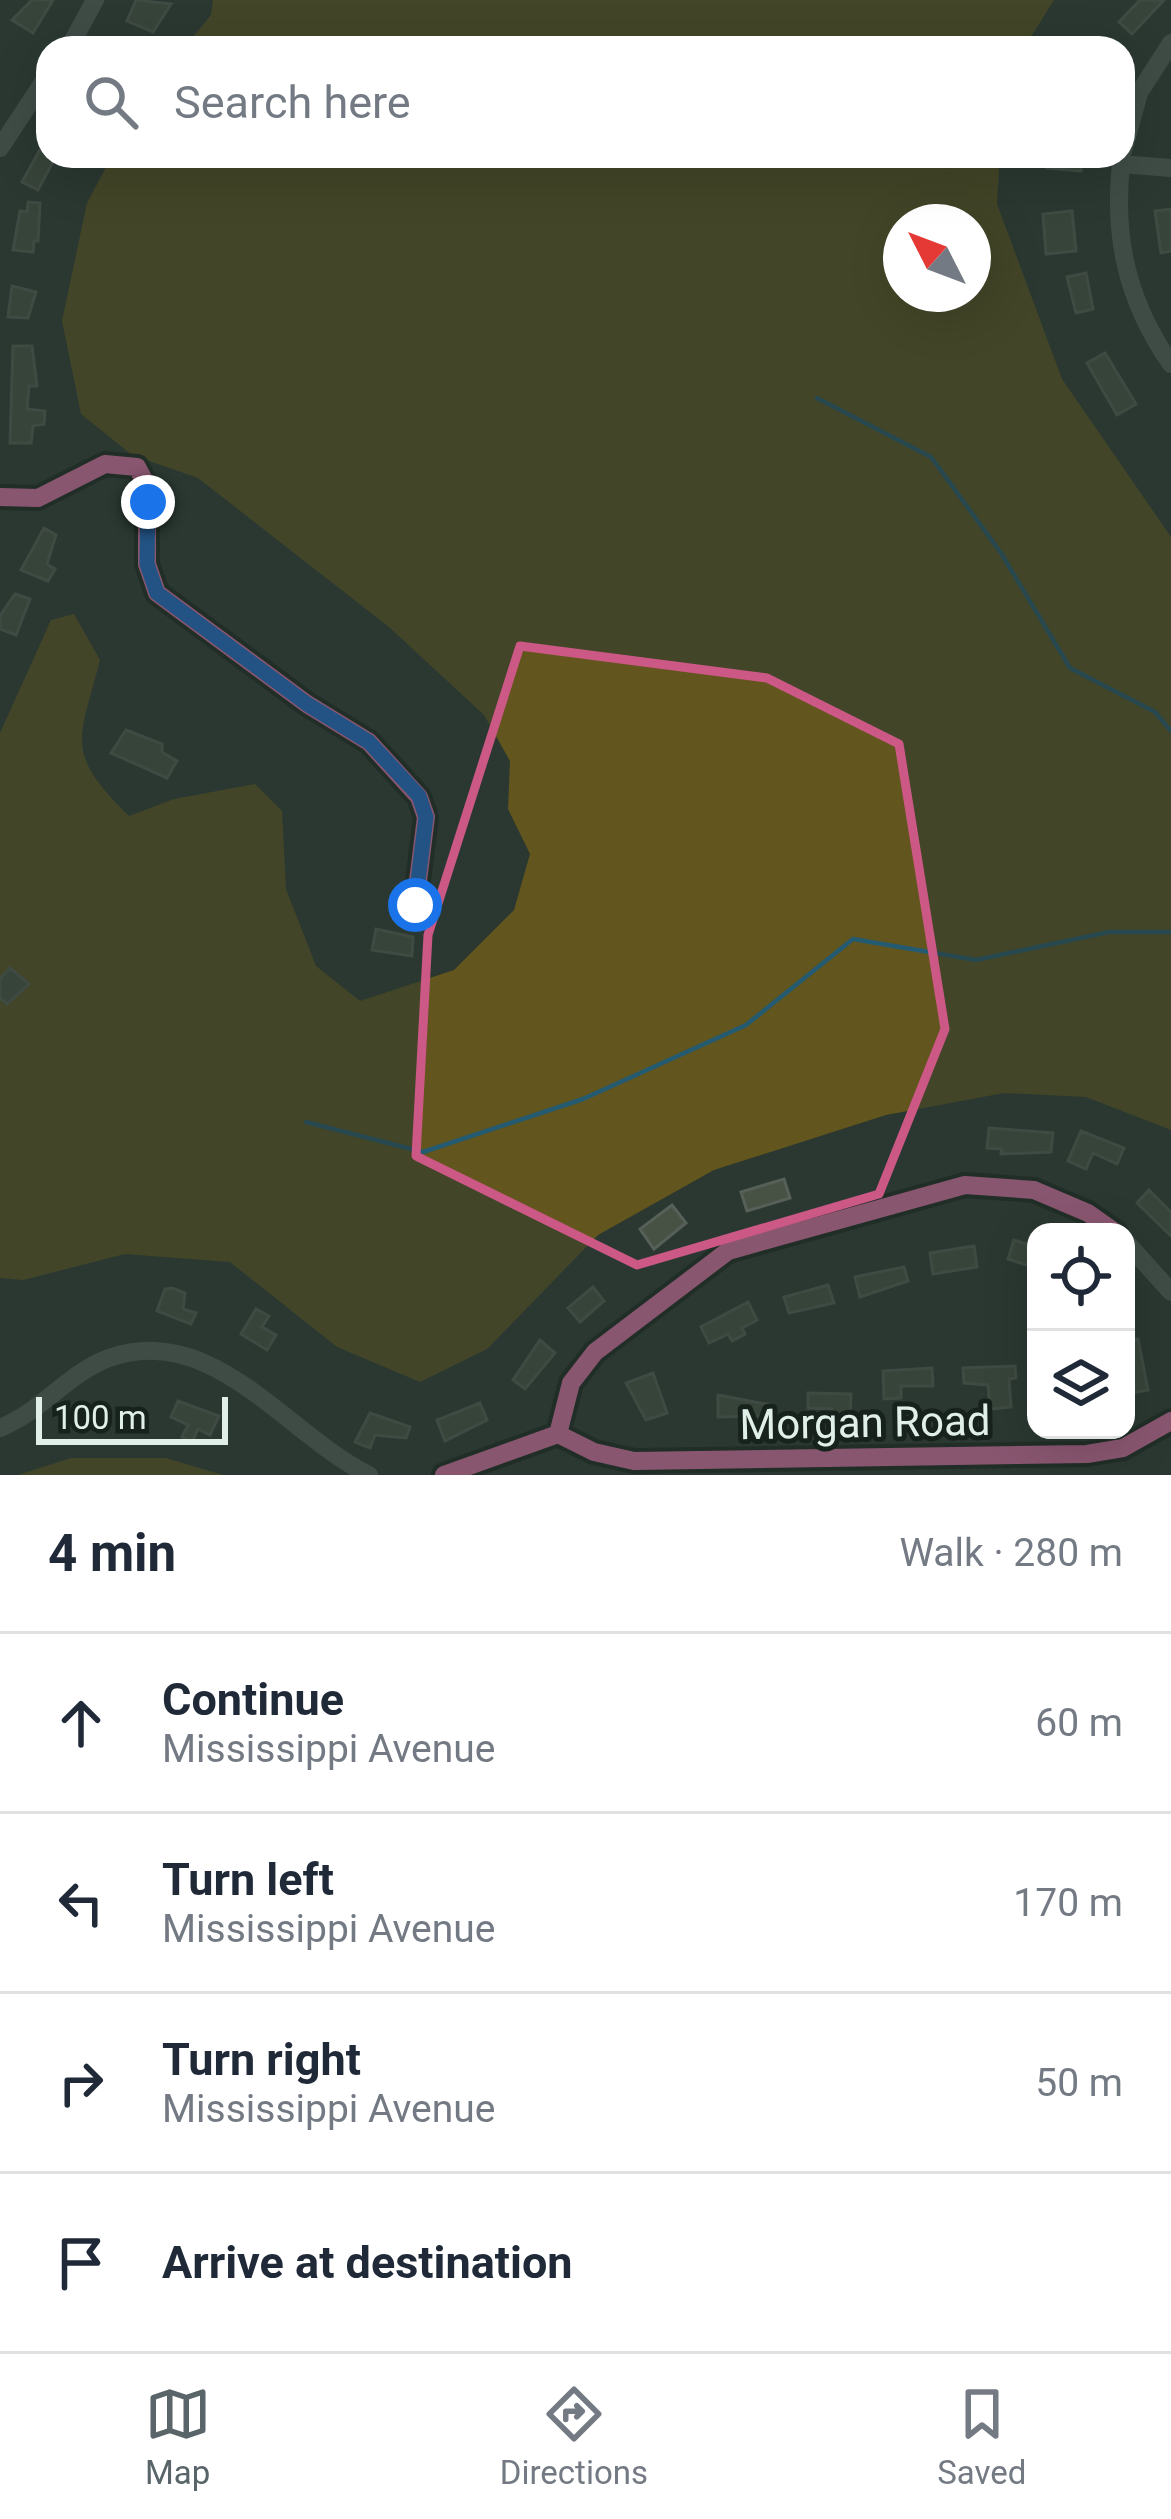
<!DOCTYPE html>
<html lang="en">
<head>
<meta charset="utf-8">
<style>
	body { margin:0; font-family:Roboto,sans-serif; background:#f6f6f7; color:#1f2937 }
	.controls { position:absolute; right:36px; bottom:36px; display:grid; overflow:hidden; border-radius:24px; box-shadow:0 12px 48px #0002 }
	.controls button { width:108px; height:108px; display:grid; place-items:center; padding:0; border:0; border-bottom:3px solid #e0e1e3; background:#fff; color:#1f2937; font:60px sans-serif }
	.compass { position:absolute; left:883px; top:204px; width:108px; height:108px; border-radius:50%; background:#fff; box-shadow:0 12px 48px #0002; rotate:312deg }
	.scale { position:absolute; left:36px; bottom:30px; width:192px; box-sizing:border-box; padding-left:12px; border:6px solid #e0efe7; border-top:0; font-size:33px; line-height:42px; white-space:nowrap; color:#e0efe7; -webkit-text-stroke:9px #17221c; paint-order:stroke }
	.stop { position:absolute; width:36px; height:36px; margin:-27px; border:9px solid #1a73e8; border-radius:50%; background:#fff }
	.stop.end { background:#1a73e8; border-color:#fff; box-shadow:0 3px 12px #0008 }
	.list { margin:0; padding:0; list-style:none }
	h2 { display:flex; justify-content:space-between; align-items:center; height:156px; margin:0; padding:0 48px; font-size:51px }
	h2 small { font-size:39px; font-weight:400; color:#747a83 }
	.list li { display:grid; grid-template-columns:78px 1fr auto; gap:36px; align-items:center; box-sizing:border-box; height:180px; padding:0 48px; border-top:3px solid #e0e1e3 }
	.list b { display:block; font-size:45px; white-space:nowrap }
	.list p { margin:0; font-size:39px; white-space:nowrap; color:#747a83 }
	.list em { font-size:39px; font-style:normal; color:#747a83 }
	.icon { flex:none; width:66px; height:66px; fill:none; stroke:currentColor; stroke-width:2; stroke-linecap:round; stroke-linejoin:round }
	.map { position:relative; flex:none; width:1171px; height:1475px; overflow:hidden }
	.search { position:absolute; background:#fff; box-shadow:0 12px 48px #0002; left:36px; right:36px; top:36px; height:132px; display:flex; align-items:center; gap:30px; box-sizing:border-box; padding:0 42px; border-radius:36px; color:#747a83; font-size:45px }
	.sheet { height:876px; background:#fff }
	nav { display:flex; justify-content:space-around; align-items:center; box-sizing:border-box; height:168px; border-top:3px solid #e0e1e3; background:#fff; font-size:33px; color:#747a83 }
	nav a { display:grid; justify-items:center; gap:6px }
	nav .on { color:#596569 }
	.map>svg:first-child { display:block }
</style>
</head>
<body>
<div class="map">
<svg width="1171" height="1475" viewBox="0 0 1171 1475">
	<rect width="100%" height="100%" fill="#2a3831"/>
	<path fill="#62551d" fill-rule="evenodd" d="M213,0H1054L1024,48H184L211,15Z
		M112,156H1000L997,204L1062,379L1171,537V1130L1086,1097L1004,1093L886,1115L714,1170L598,1235L487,1349L420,1382L337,1347L230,1262L125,1254L23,1280L0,1278V733L51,620L74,614L100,660C79,742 64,752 129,816L174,799L255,784L282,811L286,889L316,966L360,1001L454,970L514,910L530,854L508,809L510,761L484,715L389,627L198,478L132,455L81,414L62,321L87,203ZM901,222H973V294H901Z
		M71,1458H166L223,1475H18Z"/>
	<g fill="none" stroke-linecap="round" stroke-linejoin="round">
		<path stroke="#255b71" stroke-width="4.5" d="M817,398L931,457L1001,553L1070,668L1155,712L1171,731
			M306,1122L423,1152L583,1099L746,1025L853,939L976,960L1109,932H1171"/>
	</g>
	<path fill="#475244" stroke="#576058" stroke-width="3" d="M32,0H53L33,33L12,20Z
		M136,0L171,4L153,32L127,21Z
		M1140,0H1164L1132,34L1119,22Z
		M48,135V156H56L38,190L22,182Z
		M1048,156H1082L1081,171L1047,168Z
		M28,202L40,203L38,241H34L33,252L13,250L20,211L27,212Z
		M1171,209V251L1161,253L1155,211Z
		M1072,211L1076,251L1046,254L1043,214Z
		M1086,273L1093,309L1076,313L1067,277Z
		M12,286L36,292L28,318L8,317Z
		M13,346H32L37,386H29L27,409L45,411L44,424L33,426L31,443H10Z
		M1105,353L1136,404L1117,415L1087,363Z
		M44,528L56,535L47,564L55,569L48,581L21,570Z
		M15,594L30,599L16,635L0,629V616Z
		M126,730L162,744V752L177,761L167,778L111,753Z
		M376,929L413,937L412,956L372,950Z
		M10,968L29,984L7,1004L0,998V979Z
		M989,1128L1053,1133L1051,1152L1001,1154L1002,1149L987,1148Z
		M1081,1131L1124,1148L1117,1164L1093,1153L1086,1169L1068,1161Z
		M784,1179L790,1198L747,1211L741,1192Z
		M1149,1190L1171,1212V1236L1137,1203Z
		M672,1205L686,1223L654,1249L640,1229Z
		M1014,1240L1036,1247V1268L1008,1259Z
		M974,1246L977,1267L933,1274L930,1253Z
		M904,1267L908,1281L860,1297L855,1277Z
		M828,1285L834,1303L789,1313L784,1297Z
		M593,1287L604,1301L580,1322L568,1308Z
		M172,1288L185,1293L183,1309L196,1313L191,1324L157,1311L165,1289Z
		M748,1302L757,1320L742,1328L745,1334L732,1341L728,1334L709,1343L701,1327Z
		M256,1309L269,1316L262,1327L276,1335L267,1350L241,1334Z
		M1138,1339L1148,1390L1127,1394L1126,1341Z
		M540,1340L555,1353L525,1389L513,1380Z
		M1015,1366L1016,1378L1009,1379L1011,1407L990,1409L988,1385L964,1383L963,1368Z
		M932,1368L933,1386H901V1398L884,1399L883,1371Z
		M653,1373L667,1413L646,1420L626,1383Z
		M808,1393L851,1394L850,1421L831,1420L832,1409L808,1408Z
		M718,1395L771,1405V1423H759V1416L718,1417Z
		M178,1401L219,1416L210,1435L198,1429L192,1442L182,1437L188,1425L171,1417Z
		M480,1403L487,1420L445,1441L437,1420Z
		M370,1413L410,1427L406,1438L375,1435L370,1448L355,1442Z"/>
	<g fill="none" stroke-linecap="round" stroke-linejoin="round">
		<path stroke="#5a645f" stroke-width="18" d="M69,48L95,0
			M0,148L48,75
			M1123,151L1139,93L1171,43
			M1122,156C1112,233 1126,300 1171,364
			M1121,164L1171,168
			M0,497L38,498L105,464L137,467L147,486V564L157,593L307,704L369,742L419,797L426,817L415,905
			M1126,1242L1171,1292
			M0,1428C41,1412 68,1373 109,1358C213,1321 287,1435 369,1475
			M558,1434L594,1452L634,1461L1087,1454L1123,1448L1171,1421
			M444,1475L558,1434L571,1383L595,1352L728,1251L965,1185L1034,1190L1088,1213L1115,1232"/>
		<g stroke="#17221c" stroke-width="26">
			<path id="cycleway" d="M0,497L38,498L105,464L137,467L147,486V564L157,593L307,704L369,742L419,797L426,817L415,905
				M558,1434L594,1452L634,1461L1087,1454L1123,1448L1171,1421
				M444,1475L558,1434L571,1383L595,1352L728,1251L965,1185L1034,1190L1088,1213L1115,1232"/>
		</g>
		<use href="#cycleway" stroke="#fd7abc" stroke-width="18"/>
	</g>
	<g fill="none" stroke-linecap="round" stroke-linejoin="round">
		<path stroke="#1a73e8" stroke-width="15" d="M148,502L147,564L157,593L307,704L369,742L419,796L426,817L415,905"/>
	</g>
	<path d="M0 0H1171V1475H0ZM520,646L767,678L899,744L945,1029L879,1194L637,1265L416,1156L428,935Z" fill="#2a3831" fill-opacity=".55" fill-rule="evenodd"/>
	<path fill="none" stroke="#cb5885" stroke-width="9" stroke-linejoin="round" d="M520,646L767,678L899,744L945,1029L879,1194L637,1265L416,1156L428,935Z"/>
	<g text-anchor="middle" stroke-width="10" stroke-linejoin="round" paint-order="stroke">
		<g font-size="42" fill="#e0efe7" stroke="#17221c">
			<text transform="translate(865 1422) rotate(-1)" y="15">Morgan Road</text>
		</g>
	</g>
</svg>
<div class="controls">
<button><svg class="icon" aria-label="locate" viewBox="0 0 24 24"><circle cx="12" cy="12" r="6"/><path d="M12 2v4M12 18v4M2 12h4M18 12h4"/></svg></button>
<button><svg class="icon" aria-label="layers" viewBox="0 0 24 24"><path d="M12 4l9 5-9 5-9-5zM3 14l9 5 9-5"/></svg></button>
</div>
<svg class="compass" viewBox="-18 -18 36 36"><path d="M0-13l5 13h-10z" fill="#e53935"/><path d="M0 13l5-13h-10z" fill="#747a83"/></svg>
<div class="scale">100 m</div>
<div class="stop" style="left:415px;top:905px"></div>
<div class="stop end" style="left:148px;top:502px"></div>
<div class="search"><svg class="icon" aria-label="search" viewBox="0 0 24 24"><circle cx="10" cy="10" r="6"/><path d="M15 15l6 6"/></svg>Search here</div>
</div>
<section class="sheet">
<h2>4 min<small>Walk · 280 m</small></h2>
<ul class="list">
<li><svg class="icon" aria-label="ahead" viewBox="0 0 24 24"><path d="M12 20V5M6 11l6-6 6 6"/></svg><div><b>Continue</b><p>Mississippi Avenue</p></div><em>60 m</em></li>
<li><svg class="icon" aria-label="left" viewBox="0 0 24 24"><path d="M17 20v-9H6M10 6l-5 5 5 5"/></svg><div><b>Turn left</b><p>Mississippi Avenue</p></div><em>170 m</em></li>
<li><svg class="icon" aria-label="right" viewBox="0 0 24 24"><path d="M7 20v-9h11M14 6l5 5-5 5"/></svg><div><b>Turn right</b><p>Mississippi Avenue</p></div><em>50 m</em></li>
<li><svg class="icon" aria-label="arrive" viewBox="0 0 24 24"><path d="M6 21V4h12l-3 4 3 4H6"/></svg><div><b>Arrive at destination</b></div></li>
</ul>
</section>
<nav>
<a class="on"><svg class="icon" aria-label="map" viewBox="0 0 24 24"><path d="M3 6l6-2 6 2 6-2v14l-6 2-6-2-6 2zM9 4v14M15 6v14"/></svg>Map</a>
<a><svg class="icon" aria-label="directions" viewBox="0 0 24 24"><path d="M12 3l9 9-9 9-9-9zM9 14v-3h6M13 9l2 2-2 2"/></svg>Directions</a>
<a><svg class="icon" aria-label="saved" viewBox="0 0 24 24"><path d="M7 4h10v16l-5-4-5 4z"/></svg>Saved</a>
</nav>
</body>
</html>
